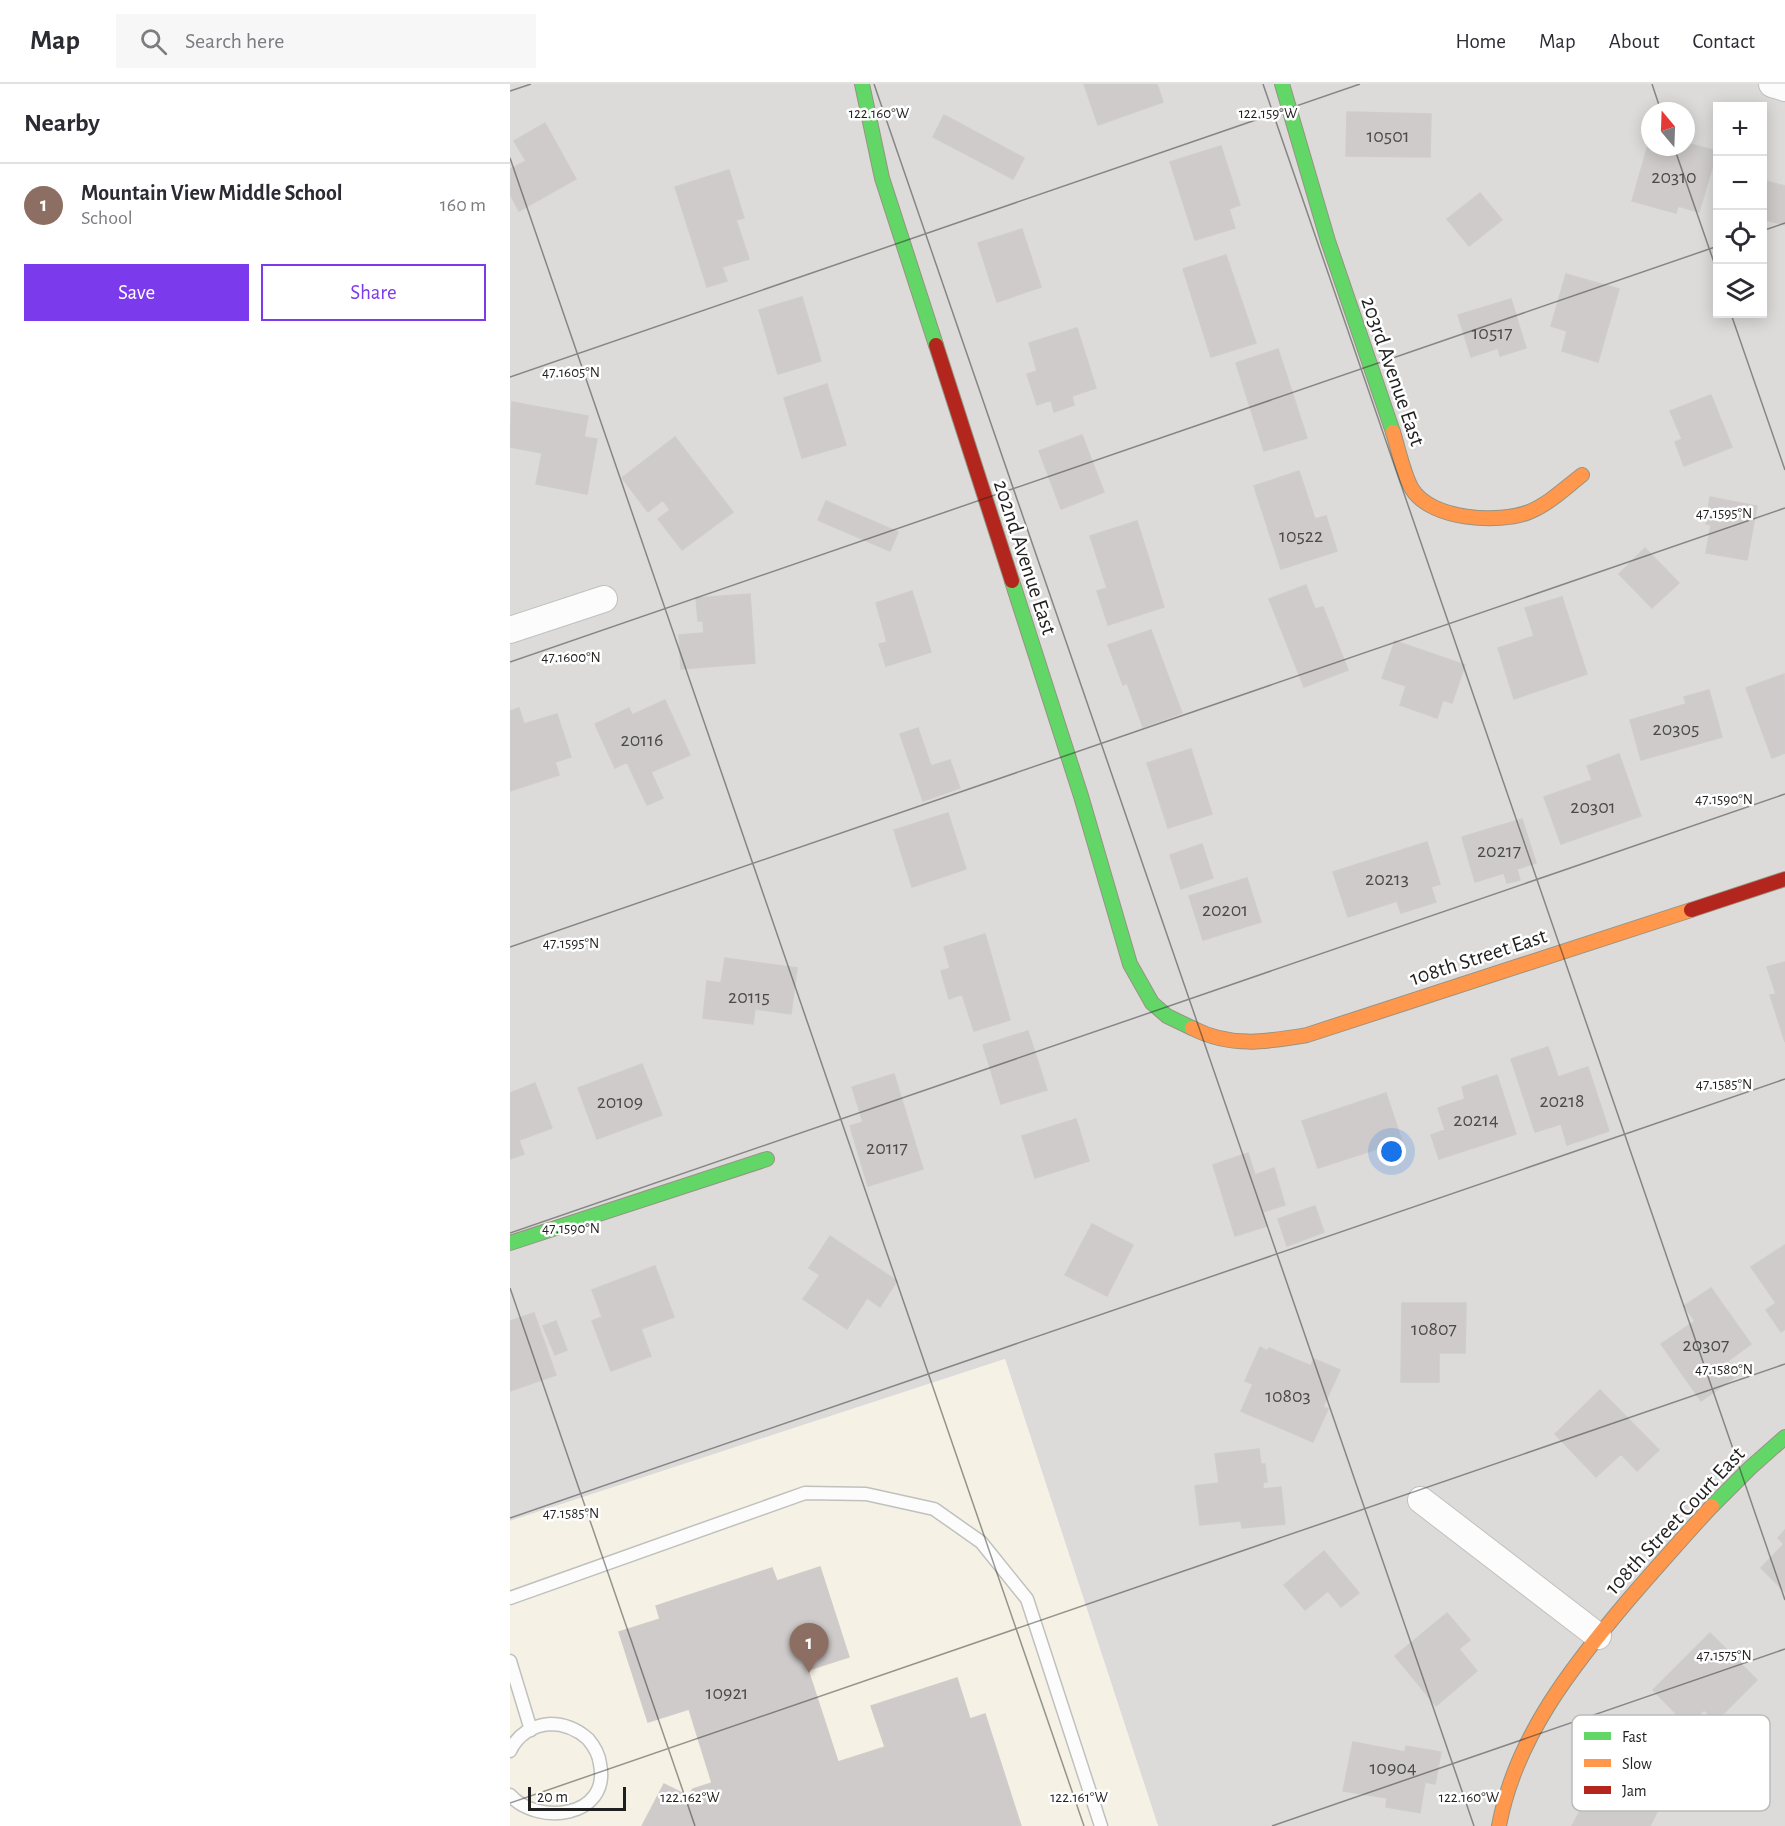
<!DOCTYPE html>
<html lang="en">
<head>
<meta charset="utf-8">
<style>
	body { margin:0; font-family:"Alegreya Sans",sans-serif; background:#f7f7f7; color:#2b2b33 }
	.controls { position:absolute; right:18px; top:18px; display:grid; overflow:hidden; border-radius:0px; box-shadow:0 3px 15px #0003 }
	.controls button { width:54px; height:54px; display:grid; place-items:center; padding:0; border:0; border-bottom:2px solid #e1e1e2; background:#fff; color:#2b2b33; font:30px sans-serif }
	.compass { position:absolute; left:1131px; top:18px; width:54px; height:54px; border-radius:50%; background:#fff; box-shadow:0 3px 15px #0003; rotate:341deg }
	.scale { position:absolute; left:18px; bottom:15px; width:98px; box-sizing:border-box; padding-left:6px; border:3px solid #1f1f1f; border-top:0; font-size:16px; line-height:21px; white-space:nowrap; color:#1f1f1f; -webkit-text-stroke:4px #fff; paint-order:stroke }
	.you { position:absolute; left:882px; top:1068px; width:21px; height:21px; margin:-15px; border:4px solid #fff; border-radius:50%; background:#1a73e8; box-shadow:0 0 0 9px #1a73e833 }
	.badge { display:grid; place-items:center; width:39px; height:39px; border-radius:50%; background:#7c3aed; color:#fff; font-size:20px; font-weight:700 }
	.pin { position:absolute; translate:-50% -50px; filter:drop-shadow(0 2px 3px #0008) }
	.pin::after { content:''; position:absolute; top:32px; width:21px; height:18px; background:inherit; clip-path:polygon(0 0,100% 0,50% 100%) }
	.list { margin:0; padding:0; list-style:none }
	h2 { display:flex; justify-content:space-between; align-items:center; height:78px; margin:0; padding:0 24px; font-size:26px }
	h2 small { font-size:20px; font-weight:400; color:#7c7c81 }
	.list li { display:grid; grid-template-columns:39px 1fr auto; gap:18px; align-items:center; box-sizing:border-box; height:84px; padding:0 24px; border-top:2px solid #e1e1e2 }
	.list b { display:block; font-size:22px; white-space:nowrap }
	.list p { margin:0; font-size:20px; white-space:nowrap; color:#7c7c81 }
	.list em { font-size:20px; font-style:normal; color:#7c7c81 }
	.actions { display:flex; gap:12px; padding:18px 24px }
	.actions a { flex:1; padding:14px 0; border:2px solid #7c3aed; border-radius:0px; text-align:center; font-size:21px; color:#7c3aed }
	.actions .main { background:#7c3aed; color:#fff }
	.icon { flex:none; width:33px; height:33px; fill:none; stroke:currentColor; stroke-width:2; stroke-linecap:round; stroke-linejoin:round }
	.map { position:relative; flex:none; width:1275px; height:1742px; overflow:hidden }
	header { display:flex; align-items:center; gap:36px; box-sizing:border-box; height:84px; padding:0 30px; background:#fff; border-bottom:2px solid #e1e1e2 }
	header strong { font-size:28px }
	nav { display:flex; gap:33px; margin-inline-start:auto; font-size:21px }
	.search { width:420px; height:54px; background:#f7f7f7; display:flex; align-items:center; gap:15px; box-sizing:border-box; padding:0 21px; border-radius:0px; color:#7c7c81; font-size:22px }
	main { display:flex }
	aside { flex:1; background:#fff }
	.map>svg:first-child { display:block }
</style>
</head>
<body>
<header>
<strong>Map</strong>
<div class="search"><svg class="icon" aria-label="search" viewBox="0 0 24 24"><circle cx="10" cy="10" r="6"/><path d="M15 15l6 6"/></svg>Search here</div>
<nav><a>Home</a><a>Map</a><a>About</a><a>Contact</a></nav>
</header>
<main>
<aside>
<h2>Nearby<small></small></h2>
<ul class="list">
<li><span class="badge" style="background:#8d6e63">1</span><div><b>Mountain View Middle School</b><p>School</p></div><em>160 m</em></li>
</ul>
<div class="actions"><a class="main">Save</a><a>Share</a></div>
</aside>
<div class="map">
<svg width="1275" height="1742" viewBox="0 0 1275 1742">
	<rect width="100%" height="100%" fill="#edebe9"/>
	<path fill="#dcdbda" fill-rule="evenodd" d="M0,0H1275V1742H648L495,1275L0,1437ZM1208,22H1252V230H1208ZM1140,27H1176V63H1140Z"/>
	<path fill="#f5f2e5" d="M495,1275L648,1742H0V1437Z"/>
	<path fill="#cecbca" stroke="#d0ccca" stroke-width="1.5" d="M574,0H647L653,18L588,41Z
		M837,28L921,30L920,73L836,72Z
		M434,31L514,74L503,95L423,53Z
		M35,39L66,95L9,127L0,110V85L16,77L4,57Z
		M1140,54V63H1176V59L1207,67L1189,128L1168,122L1166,129L1122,117Z
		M711,62L730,121L719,125L725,144L685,156L660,78Z
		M219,86L234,134L226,136L239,175L212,183L217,197L197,203L165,103Z
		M1252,96L1275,102V141L1252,135Z
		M970,109L992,136L959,162L937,135Z
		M512,145L531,203L487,218L468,159Z
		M716,171L746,259L701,273L673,185Z
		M1056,190L1109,205L1088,278L1052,267L1057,247L1041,242Z
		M292,213L311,277L268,290L249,226Z
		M1001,215L1016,264L990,272L988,264L961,273L948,231Z
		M567,244L586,304L562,312L564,321L544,328L541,316L527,321L517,290L527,287L519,259Z
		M768,265L797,354L754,367L726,279Z
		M317,300L336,361L292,374L274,314Z
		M1201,311L1222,363L1174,382L1165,358L1172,355L1160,327Z
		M2,318L78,332L74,353L87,355L77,410L26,400L32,369L0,363Z
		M572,351L594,408L551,425L529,367Z
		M165,353L223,428L172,466L148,435L160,426L153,416L138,428L112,394Z
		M789,387L805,435L816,432L827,467L771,485L744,402Z
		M1200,413L1247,422L1237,476L1196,469L1201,441L1196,440Z
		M316,417L388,448L380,467L308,436Z
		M627,437L654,523L598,541L587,507L597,504L580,452Z
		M1135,464L1169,499L1142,524L1109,490Z
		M796,501L805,525L813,523L838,586L794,603L759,515Z
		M402,507L421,568L376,582L369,560L377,558L366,519Z
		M240,510L245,579L171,585L169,551L194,549L193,537H188L186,514Z
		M1052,513L1077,590L1004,615L988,564L1024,552L1015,524Z
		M641,546L672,629L633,643L617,599L613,601L598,561Z
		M885,557L955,581L942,619L933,616L927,634L890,621L896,602L872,594Z
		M1274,590L1275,669L1262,674L1236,604Z
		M1199,606L1212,653L1131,676L1120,636L1176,620L1174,613Z
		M155,616L180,671L141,688L153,714L137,721L117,678L105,684L85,640L119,624L122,631Z
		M9,624L14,640L47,630L61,673L45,678L49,691L0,707V627Z
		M408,644L421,682L440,676L450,704L413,717L390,650Z
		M681,665L702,730L658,744L637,679Z
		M1109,670L1131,732L1051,760L1034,713L1082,696L1077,682Z
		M438,729L456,785L402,803L384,746Z
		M1012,735L1026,779L1007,785L1010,796L997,799L994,789L965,798L952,753Z
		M917,758L930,800L921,803L926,818L891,829L887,817L838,833L823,788Z
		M692,760L703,794L671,805L660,771Z
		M737,794L751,838L693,856L679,812Z
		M475,850L500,936L464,947L452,910L439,915L431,887L440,884L434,863Z
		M215,874L287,884L281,930L245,925L243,940L193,934L197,897L211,899Z
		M1275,878V958L1260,911L1266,910L1257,883Z
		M518,947L537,1006L491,1020L473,961Z
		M1038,963L1048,993L1078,983L1099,1047L1057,1061L1051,1040L1025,1048L1001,975Z
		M132,980L152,1031L87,1055L68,1004Z
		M384,990L413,1085L358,1102L340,1042L353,1038L342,1003Z
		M987,991L1006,1050L929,1075L921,1051L935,1046L928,1024L955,1015L952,1003Z
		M25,999L42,1044L9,1056L14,1070L0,1075V1009Z
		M876,1009L892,1057L808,1084L792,1037Z
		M566,1035L579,1077L525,1094L512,1052Z
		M738,1069L745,1091L764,1084L775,1121L753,1128L757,1142L725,1152L703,1081Z
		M805,1122L814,1148L777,1162L768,1135Z
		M582,1140L623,1161L597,1212L555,1191Z
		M320,1152L387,1197L370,1223L357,1214L337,1245L293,1215L310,1191L299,1184Z
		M1275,1161V1245L1271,1248L1256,1226L1266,1219L1241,1183Z
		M145,1182L164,1233L131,1245L141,1272L101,1287L82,1237L92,1233L82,1206Z
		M1201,1204L1241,1260L1218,1277L1228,1291L1191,1317L1151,1260L1185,1237L1174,1222Z
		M892,1219H956L955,1269H929V1298H891Z
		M24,1229L46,1291L0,1307V1237Z
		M46,1237L57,1266L45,1271L33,1242Z
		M750,1263L757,1267L759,1264L801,1282L804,1275L830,1286L813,1323L818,1325L803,1358L731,1327L743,1300L735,1297Z
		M1090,1306L1149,1366L1127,1387L1111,1370L1086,1393L1045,1350Z
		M749,1365L751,1380H755L757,1398H753V1405L771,1403L775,1440L732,1444L731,1437L690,1441L685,1402L709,1399L705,1370Z
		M1275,1446V1508L1251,1484L1274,1460L1268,1454Z
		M814,1467L849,1509L831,1523L818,1507L795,1526L774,1501Z
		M310,1483L339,1573L298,1586L328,1678L375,1663L361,1622L447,1594L460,1635L475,1630L511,1742H132L154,1700L178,1712L183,1705L202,1699L179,1625L138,1638L109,1548L150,1535L146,1522L262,1484L267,1497Z
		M937,1529L960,1556L949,1565L967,1587L926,1622L885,1572Z
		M1200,1549L1247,1596L1206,1637L1194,1626L1178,1642L1143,1606Z
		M843,1658L895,1668L896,1662L931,1668L925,1700L915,1698L910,1729L876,1723L877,1714L833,1707Z
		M1089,1691L1150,1722L1140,1742H1062Z"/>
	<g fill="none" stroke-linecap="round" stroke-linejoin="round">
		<g stroke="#c0c0bf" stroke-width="15">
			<path id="lane" d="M0,1514L295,1409L356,1410L424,1425L471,1458L517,1515L591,1742
				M0,1577L21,1646
				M0,1667C7,1651 23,1641 40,1640C55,1640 68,1646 78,1655C84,1662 89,1671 90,1680C101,1734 27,1742 0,1711"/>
		</g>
		<g stroke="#c0c0bf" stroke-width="28">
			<path id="street" d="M1262,0L1275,4
				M0,546L94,515
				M911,1416L1088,1552"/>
		</g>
		<g stroke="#969482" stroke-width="16">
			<path id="fast" d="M352,0L372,94L426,261
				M772,0L818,157L883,348
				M502,497L571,712L620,880L642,919L657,932L682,944
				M0,1159L257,1075
				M1202,1422L1240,1384L1275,1353"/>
		</g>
		<g stroke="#969482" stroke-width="16">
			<path id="slow" d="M883,348C888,364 894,392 902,405C921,436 989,440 1019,428C1039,420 1055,404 1072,391
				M682,944C721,964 756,958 797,951L1181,826
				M989,1742C1005,1654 1063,1581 1120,1514C1147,1483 1174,1452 1202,1422"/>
		</g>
		<g stroke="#969482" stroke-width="16">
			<path id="jam" d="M426,261L502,497
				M1181,826L1275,795"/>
		</g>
		<use href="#lane" stroke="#fcfcfc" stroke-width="12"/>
		<use href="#street" stroke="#fcfcfc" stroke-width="26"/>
		<use href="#fast" stroke="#63d668" stroke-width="14"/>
		<use href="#slow" stroke="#ff974d" stroke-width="14"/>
		<use href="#jam" stroke="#b3261e" stroke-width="14"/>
	</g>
	<path fill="none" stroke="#1f1f1f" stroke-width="1.5" stroke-opacity="0.45" d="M364,0L964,1742M753,0L1275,1516M1142,0L1151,27M0,7L21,0M1164,63L1208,190M0,74L574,1742M1252,147L1275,139M1221,230L1275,386M0,293L850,0M0,578L1208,162M0,863L1275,424M0,1149L1275,710M0,1204L185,1742M0,1434L1275,995M0,1719L1275,1280M762,1742L1275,1565"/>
	<g text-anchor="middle" stroke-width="5" stroke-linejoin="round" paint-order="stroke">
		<g font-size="20" fill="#4b4a4a">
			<text x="878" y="58">10501</text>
			<text x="1164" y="99">20310</text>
			<text x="982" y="255">10517</text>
			<text x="791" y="458">10522</text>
			<text x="1166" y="651">20305</text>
			<text x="132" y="662">20116</text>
			<text x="1083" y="729">20301</text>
			<text x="989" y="773">20217</text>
			<text x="877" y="801">20213</text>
			<text x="715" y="832">20201</text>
			<text x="239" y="919">20115</text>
			<text x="1052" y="1023">20218</text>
			<text x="110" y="1024">20109</text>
			<text x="966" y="1042">20214</text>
			<text x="377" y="1070">20117</text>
			<text x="924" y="1251">10807</text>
			<text x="1196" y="1267">20307</text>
			<text x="778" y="1318">10803</text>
			<text x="217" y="1615">10921</text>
			<text x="883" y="1690">10904</text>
		</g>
		<g font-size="22" fill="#1f1f1f" stroke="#fff">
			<text transform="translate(884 287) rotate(71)" y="8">203rd Avenue East</text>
			<text transform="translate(516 473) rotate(72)" y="8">202nd Avenue East</text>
			<text transform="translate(968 872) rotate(-18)" y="8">108th Street East</text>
			<text transform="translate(1164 1436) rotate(-47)" y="8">108th Street Court East</text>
		</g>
	</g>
	<rect x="1062" y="1631" width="198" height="96" rx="9" fill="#fff" stroke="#bcbcbc" stroke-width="1.5"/>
	<rect x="1074" y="1648" width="27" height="8" fill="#63d668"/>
	<rect x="1074" y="1675" width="27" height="8" fill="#ff974d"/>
	<rect x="1074" y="1702" width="27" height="8" fill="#b3261e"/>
	<g font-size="16" fill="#1f1f1f">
		<text x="1112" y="1658">Fast</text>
		<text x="1112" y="1685">Slow</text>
		<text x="1112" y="1712">Jam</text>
	</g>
	<g font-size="15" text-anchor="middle" fill="#1f1f1f" stroke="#fff" stroke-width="5" stroke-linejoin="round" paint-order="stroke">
		<text x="758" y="34">122.159°W</text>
		<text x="369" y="34">122.160°W</text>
		<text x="61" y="293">47.1605°N</text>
		<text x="1214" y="434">47.1595°N</text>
		<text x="61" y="578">47.1600°N</text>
		<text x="1214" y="720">47.1590°N</text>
		<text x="61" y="864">47.1595°N</text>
		<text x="1214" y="1005">47.1585°N</text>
		<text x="61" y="1149">47.1590°N</text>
		<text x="1214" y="1290">47.1580°N</text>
		<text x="61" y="1434">47.1585°N</text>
		<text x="1214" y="1576">47.1575°N</text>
		<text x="180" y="1718">122.162°W</text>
		<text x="569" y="1718">122.161°W</text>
		<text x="959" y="1718">122.160°W</text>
	</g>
</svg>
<div class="controls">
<button>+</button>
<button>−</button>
<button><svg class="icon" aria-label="locate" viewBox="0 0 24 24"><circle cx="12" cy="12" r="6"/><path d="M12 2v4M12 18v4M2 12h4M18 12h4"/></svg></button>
<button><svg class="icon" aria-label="layers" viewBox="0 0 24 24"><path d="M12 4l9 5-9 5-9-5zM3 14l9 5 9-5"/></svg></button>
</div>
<svg class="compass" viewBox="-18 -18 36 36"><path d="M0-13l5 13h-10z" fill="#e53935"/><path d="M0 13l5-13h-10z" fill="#7c7c81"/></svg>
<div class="scale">20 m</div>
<div class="you"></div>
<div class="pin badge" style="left:299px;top:1589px;background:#8d6e63">1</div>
</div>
</main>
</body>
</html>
